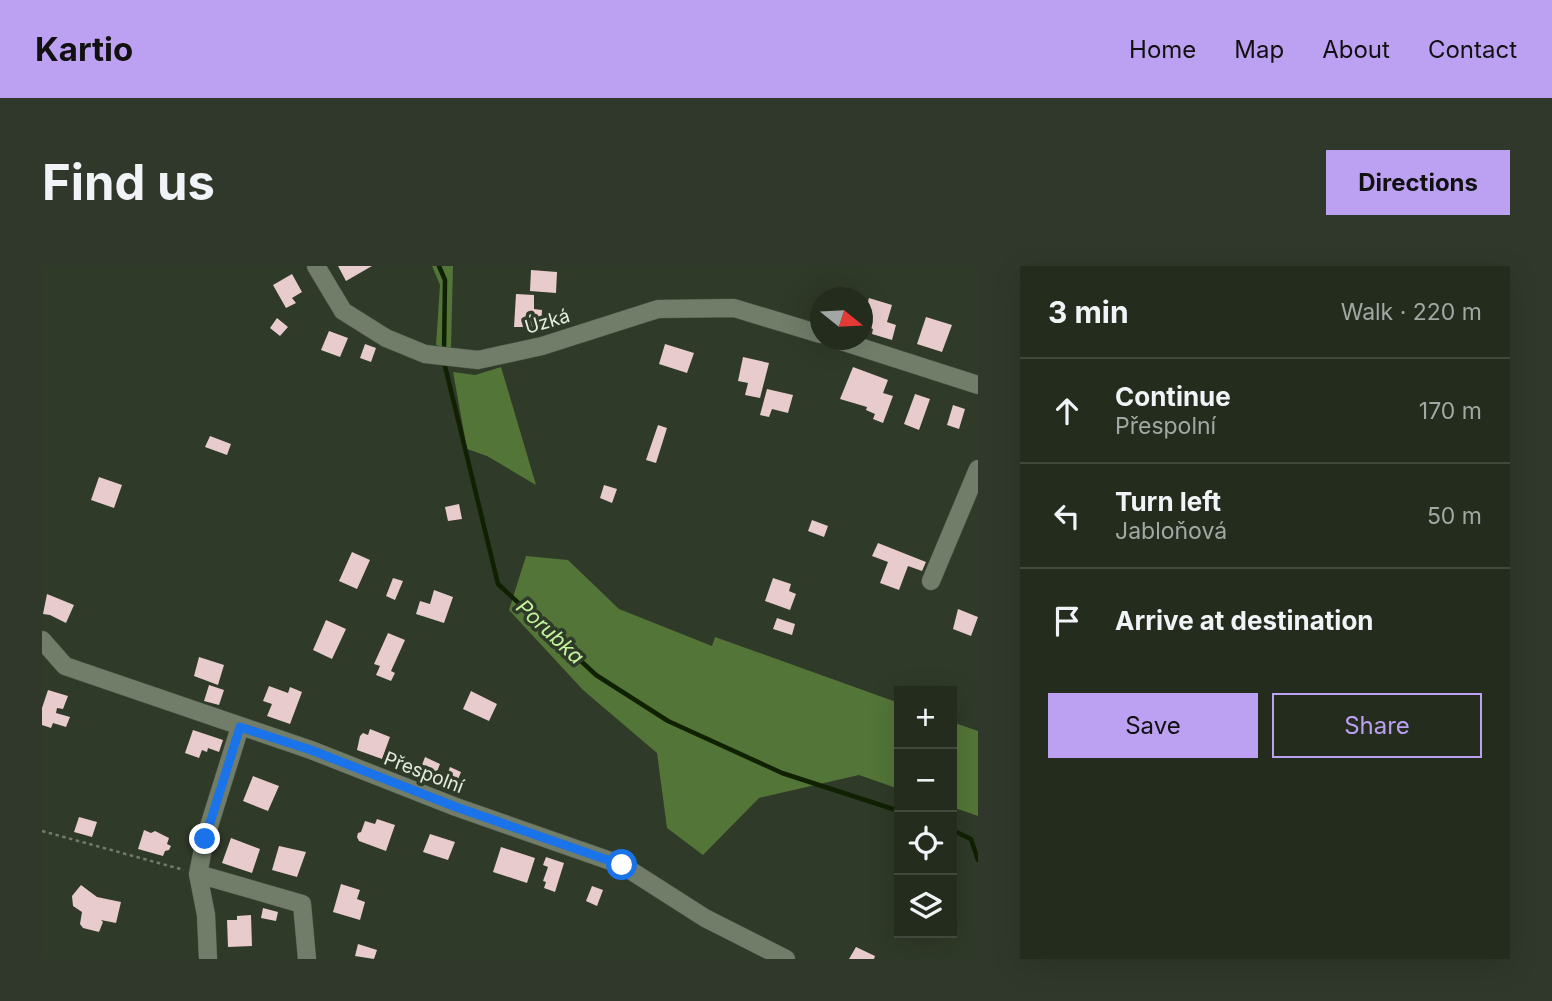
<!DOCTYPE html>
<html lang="en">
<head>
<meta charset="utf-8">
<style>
	body { margin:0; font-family:Inter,sans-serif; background:#30382b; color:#f1f3f6 }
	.controls { position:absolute; right:21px; bottom:21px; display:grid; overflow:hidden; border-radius:0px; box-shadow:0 7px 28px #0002 }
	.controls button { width:63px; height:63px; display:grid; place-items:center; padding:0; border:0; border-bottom:2px solid #41483c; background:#242c1e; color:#f1f3f6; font:35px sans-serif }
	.compass { position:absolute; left:768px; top:21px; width:63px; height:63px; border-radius:50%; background:#242c1e; box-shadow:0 7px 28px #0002; rotate:108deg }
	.stop { position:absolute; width:21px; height:21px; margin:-16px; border:5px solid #1a73e8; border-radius:50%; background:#fff }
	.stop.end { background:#1a73e8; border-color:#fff; box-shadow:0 2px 7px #0008 }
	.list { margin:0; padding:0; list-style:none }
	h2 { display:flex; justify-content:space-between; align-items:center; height:91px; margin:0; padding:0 28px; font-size:30px }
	h2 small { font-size:23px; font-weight:400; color:#a3a7a4 }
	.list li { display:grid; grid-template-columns:46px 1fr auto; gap:21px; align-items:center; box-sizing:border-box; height:105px; padding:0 28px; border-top:2px solid #41483c }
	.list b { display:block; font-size:26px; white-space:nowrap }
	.list p { margin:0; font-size:23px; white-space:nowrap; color:#a3a7a4 }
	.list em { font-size:23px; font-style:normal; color:#a3a7a4 }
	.actions { display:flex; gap:14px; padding:21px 28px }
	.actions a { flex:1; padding:16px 0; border:2px solid #bca0f2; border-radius:0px; text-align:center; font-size:24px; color:#bca0f2 }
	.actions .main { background:#bca0f2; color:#111 }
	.icon { flex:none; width:38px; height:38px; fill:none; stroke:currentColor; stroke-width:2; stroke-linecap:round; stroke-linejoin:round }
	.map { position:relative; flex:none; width:936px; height:693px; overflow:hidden; border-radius:0px }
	header { display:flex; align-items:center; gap:42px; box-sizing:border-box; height:98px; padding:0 35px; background:#bca0f2; color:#111 }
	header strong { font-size:33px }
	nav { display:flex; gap:38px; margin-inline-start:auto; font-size:24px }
	.intro { display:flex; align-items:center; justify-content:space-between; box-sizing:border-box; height:168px; padding:0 42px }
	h1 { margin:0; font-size:49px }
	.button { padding:18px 32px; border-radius:0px; background:#bca0f2; color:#111; font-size:24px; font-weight:700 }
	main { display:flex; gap:42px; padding:0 42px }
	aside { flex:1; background:#242c1e; border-radius:0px; box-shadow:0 7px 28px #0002 }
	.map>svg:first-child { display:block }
</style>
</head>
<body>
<header>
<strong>Kartio</strong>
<nav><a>Home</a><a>Map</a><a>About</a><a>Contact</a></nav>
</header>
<div class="intro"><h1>Find us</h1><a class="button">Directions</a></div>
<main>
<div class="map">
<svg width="936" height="693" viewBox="0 0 936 693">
	<rect width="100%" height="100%" fill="#303a28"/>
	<path fill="#537537" d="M390,0H411L409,83L394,79L398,19Z
		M459,101L494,219L445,190L425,183L411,106L433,109Z
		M484,290L526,294L577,343L670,380L673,371L857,437V523L817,509L717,532L661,589L625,562L615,487L541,424L467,344Z
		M910,456L936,465V550L910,541Z"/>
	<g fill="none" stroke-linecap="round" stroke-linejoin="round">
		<path stroke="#102102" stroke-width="4.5" d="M397,0L403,14L402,87
			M402,96L456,318L554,409L626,455L740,507L857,545
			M910,564L929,573L936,594"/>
	</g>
	<path fill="#e8cbcd" d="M296,0H330L304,15Z
		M489,4L515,6L514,27L488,25Z
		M250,8L260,26L250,32L254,37L244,42L231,19Z
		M474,28L492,29V43L500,44L499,61H472Z
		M827,32L850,39L845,56L854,59L850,74L830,68L831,63L820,59Z
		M884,51L910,59L900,86L875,78Z
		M235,52L246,61L238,70L228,62Z
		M287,65L306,72L298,91L279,84Z
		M323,78L334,82L329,96L318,92Z
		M623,78L652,87L645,107L617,98Z
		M701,91L727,97L718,132L703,129L706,117L696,115Z
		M811,101L846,114L841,127L851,130L841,157L831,153L833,148L824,144L825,141L798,133Z
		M725,123L751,129L746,147L730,143L727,151L718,149Z
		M873,128L888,133L877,164L862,158Z
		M911,139L923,143L917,163L905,159Z
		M616,159L625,162L614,197L604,194Z
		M168,170L189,178L185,189L163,181Z
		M57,211L80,219L72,242L49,234Z
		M562,219L575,223L570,237L558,232Z
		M417,238L420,253L406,255L403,241Z
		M770,254L786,260L782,271L766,265Z
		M836,277L884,296L880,305L866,300L857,324L838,317L846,296L830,290Z
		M310,286L328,294L315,323L297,315Z
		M351,312L361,315L353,334L344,330Z
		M731,312L749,318L747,325L754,328L748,344L723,335Z
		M392,324L411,331L402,357L374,348L378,335L388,338Z
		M5,328L32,339L24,357L8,349L1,348Z
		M916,343L936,351L929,370L911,363Z
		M735,352L753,358L750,369L731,363Z
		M284,354L304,363L290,393L271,384Z
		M346,367L363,374L349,405L353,407L349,415L334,409L338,400L332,398Z
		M157,391L182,399L176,419L152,410Z
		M167,419L182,424L177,439L162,435Z
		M227,420L246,427L248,421L260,426L248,458L225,450L230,438L221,435Z
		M6,424L26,430L21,443L15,442L14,447L28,451L24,461L11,457L9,462L0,459V442Z
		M429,425L455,438L447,455L421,443Z
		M328,463L348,471L340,493L315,484L318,470L321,467L326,469Z
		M151,464L181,474L177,486L166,482L165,486L160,484L157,492L143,487Z
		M383,491L398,498L392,513L377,507Z
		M408,501L419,506L413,521L402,517Z
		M211,510L237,520L226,545L201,535Z
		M37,551L55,556L50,571L32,566Z
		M335,553L353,559L344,585L317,575L315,571L316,567L319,566L323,555L333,558Z
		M102,564L109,567L113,565L127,572L125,578L129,580L127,584L123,585L121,590L96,583Z
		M388,568L413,576L406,594L381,586Z
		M189,572L218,583L210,607L180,597Z
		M237,580L264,586L255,611L230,604Z
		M459,581L493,592L485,617L451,606Z
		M504,591L522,597L513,626L502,622L504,616L501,615L506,601L501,599Z
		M299,618L318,624L315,633L323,636L318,654L291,646Z
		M39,619L55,631L79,636L74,657L59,654L61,656L57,666L41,662L38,658L40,646L31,640L30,630Z
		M550,620L561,624L555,640L544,635Z
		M221,642L236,646L234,655L219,652Z
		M209,649L210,680L186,681L185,654H195V650Z
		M316,678L335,684L332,693L313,690Z
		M814,681L833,690L832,693H807Z"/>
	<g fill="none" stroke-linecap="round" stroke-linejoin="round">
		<g stroke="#4d5646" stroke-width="19">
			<path id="minor" d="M274,0L301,45L344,72L383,88L436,94L500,80L616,43L692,42L778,68
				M796,74L936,119
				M889,315L936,203
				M0,374L23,400L269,484L414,541L580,599L663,652L744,693
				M156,608L260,638L265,693
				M166,693L164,649L156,608L163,573L198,461"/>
		</g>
		<path stroke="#737c6c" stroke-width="2.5" stroke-dasharray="3.5 3.5" stroke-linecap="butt" d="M0,565L142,604"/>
		<use href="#minor" stroke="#717d69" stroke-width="18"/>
	</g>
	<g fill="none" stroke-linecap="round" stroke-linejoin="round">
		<path stroke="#1a73e8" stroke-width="9" d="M163,573L198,461L269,484L414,541L580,599"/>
	</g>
	<g text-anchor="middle" stroke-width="7" stroke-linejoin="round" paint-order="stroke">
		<g font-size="19" fill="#e4ebdf" stroke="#303a28">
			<text transform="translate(505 55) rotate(-16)" y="7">Úzká</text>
			<text transform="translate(382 506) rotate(21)" y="7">Přespolní</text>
		</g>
		<g font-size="21" font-style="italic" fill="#c2f49b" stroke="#303a28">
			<text transform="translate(508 366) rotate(43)" y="7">Porubka</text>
		</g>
	</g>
</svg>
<div class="controls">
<button>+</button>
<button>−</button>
<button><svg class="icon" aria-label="locate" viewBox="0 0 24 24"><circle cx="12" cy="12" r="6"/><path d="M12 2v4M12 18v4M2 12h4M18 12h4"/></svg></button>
<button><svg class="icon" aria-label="layers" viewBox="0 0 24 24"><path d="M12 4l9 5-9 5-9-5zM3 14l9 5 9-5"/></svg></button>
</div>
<svg class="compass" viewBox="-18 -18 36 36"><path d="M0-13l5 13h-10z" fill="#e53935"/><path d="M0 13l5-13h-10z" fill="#a3a7a4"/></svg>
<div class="stop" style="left:580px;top:599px"></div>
<div class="stop end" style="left:163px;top:573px"></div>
</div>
<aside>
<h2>3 min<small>Walk · 220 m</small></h2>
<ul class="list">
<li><svg class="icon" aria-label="ahead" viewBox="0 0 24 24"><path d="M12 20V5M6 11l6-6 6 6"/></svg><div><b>Continue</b><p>Přespolní</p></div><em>170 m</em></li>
<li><svg class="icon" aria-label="left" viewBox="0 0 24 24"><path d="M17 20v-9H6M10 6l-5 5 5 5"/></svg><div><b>Turn left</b><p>Jabloňová</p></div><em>50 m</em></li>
<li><svg class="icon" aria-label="arrive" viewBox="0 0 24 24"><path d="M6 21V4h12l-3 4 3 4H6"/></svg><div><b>Arrive at destination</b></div></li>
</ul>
<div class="actions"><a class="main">Save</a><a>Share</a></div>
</aside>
</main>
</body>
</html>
